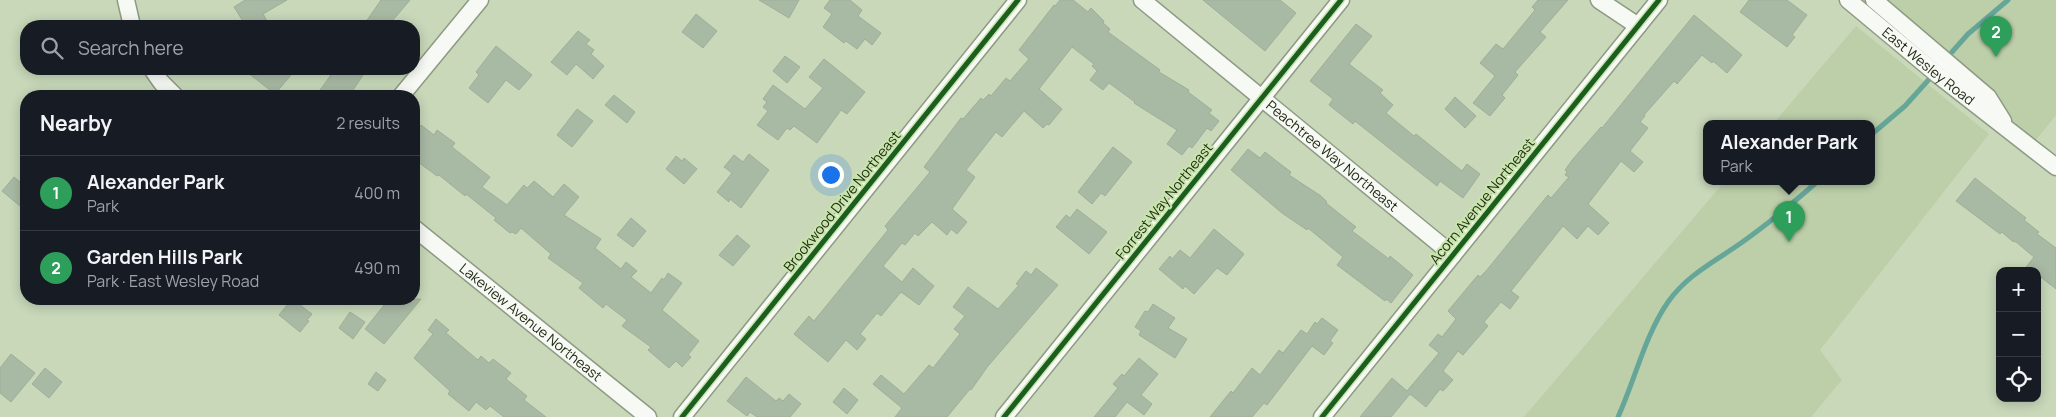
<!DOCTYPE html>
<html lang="en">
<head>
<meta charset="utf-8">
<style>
	body { margin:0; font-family:Manrope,sans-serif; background:#20242c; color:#f1f3f6 }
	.controls { position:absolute; right:15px; bottom:15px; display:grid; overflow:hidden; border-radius:10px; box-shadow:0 2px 12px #0003 }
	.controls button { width:45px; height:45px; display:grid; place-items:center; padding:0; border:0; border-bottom:1px solid #363941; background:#171b24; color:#f1f3f6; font:25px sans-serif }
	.you { position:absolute; left:830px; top:174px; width:18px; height:18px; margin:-12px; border:4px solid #fff; border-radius:50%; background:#1a73e8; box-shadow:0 0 0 8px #1a73e833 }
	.badge { display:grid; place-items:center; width:32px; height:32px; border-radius:50%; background:#adb3aa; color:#fff; font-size:16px; font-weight:700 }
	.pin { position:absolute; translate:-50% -41px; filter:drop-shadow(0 1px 2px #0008) }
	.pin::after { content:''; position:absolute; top:26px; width:18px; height:15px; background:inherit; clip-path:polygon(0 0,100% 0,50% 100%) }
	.popup { position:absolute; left:1703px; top:120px; width:172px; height:65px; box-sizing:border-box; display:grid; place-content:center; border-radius:10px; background:#171b24; filter:drop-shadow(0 1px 4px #0005); font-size:16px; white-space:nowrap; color:#9ea1a6 }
	.popup b { font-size:19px; color:#f1f3f6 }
	.popup::after { content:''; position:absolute; left:50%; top:100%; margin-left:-10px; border:10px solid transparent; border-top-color:#171b24 }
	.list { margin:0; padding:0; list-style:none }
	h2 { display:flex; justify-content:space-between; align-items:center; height:65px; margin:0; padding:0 20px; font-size:21px }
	h2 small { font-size:16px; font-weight:400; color:#9ea1a6 }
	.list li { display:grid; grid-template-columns:32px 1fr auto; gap:15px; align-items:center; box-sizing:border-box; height:75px; padding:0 20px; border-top:1px solid #363941 }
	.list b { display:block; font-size:19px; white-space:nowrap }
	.list p { margin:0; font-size:16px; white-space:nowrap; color:#9ea1a6 }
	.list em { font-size:16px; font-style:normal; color:#9ea1a6 }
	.icon { flex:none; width:28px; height:28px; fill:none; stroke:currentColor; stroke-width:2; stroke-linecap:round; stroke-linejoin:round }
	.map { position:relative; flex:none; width:2056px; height:417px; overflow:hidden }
	.search { position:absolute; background:#171b24; box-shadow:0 2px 12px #0003; left:20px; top:20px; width:400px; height:55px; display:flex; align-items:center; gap:12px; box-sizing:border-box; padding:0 18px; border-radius:20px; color:#9ea1a6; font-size:19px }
	.panel { position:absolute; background:#171b24; box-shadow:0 2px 12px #0003; left:20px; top:90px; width:400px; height:215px; border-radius:20px }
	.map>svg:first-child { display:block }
</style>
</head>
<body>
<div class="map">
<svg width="2056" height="417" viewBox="0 0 2056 417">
	<rect width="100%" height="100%" fill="#c8d8b9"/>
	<path fill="#bccfa9" d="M1867,0H2056V115L2036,140Z
		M1856,26L1989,134L1820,350L1842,380L1811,417H1524L1725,181H1872V123H1774Z"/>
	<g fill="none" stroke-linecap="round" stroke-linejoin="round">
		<path stroke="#65a699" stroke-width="5" d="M1952,52L1968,34L2008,0
			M1872,134L1905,106L1932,76
			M1618,417C1635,380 1645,335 1668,302C1687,275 1714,262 1741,243C1768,224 1793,203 1818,181"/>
	</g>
	<path fill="#a9baa4" stroke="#9eaf99" d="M245,0H287L263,14L270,26H246L234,7Z
		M381,0H410L388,26H363Z
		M759,0H799L789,18Z
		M830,0H850L862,10L858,16L881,33L872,45L865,39L857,49L846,41L844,43L823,27L832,14L824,8Z
		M1060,0H1073L1088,12L1091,8L1104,21L1103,23L1110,29L1108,32L1160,70L1159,72L1189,90L1188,92L1212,110L1209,113L1219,121L1211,131L1207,128L1192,148L1189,146L1182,155L1167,144L1177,130L1134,103L1135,102L1109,83L1103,90L1090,80L1097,71L1092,66L1094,64L1072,47L1039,89L1062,109L1049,125L1047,124L1043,128L1024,111L1002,137L996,132L966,170L975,177L952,209L967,222L957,234L951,229L947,235L932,222L918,236L915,233L905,245L902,243L883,266L902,282L913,268L934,286L919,305L901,292L881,316L877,313L860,334L866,339L857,350L846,340L828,362L794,334L809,316L814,321L888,230L885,226L930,172L924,167L961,118L963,119L981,98L983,100L989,94L991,96L1006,78L1010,81L1029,59L1019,50L1054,5L1055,6Z
		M1203,0H1280L1296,13L1265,51Z
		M1538,0H1568L1540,32L1546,37L1515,72L1518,75L1502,95L1505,98L1490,116L1473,103L1495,76L1480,63L1496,44L1503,49L1535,10L1532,7Z
		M1749,0H1787L1807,15L1792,35L1795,37L1787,47L1740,12Z
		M696,14L717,31L703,48L682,32Z
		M1694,15L1742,55L1727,73L1713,61L1712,63L1702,55L1677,84L1674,81L1644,115L1645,116L1640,122L1648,128L1630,151L1643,162L1634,172L1621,161L1588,204L1609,223L1598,235L1588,226L1577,239L1563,226L1511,291L1519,297L1510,309L1501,302L1484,322L1488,326L1463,355L1458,351L1443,371L1453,380L1443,391L1440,389L1426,407L1410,394L1391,417H1360L1392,378L1407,391L1439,353L1429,345L1438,334L1442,337L1456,319L1448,311L1478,275L1480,277L1486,271L1548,195L1551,198L1569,177L1565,175L1567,172L1565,170L1573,159L1601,127L1602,128Z
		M1356,24L1372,36L1349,64L1383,90L1380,93L1393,105L1386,113L1414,136L1416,134L1462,171L1467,164L1480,174L1463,198L1440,181L1437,186L1355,121L1353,124L1329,105L1333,99L1310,81Z
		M578,31L590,40L586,44L594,50L591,54L604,66L593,79L576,64L567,75L551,62Z
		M496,46L532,75L519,90L506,80L488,103L469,88L479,75L476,72Z
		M785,56L800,67L787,83L773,71Z
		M824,59L865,92L847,114L841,110L817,143L794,126L790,130L787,128L778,140L757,125L768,111L763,107L767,102L763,99L773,85L805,109L823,88L809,77Z
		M243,69H296L275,94Z
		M335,69H353L363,75L349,96H316Z
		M614,95L635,112L627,123L605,105Z
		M1455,97L1476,116L1465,128L1445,109Z
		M577,109L593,121L572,147L557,135Z
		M421,125L434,135L437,130L455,143L452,147L490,177L482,187L507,205L524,185L527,188L534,181L553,197L564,184L579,197L564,215L601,239L595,248L621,269L626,262L637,271L631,277L651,293L662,278L664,280L668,273L682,283L662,310L699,341L688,355L691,357L682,367L676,361L669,368L648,350L651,347L622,326L627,320L606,304L603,308L579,288L583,283L548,258L551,254L521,228L516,234L512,232L510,233L494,220L496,218L466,194L465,196L439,175L437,176L414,159V134Z
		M1113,147L1132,162L1105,196L1101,193L1092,204L1078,192Z
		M1248,149L1260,158L1265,152L1279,163L1291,172L1289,175L1321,196L1327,202L1326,203L1356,227L1352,231L1389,259L1390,256L1413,275L1391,303L1386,299L1385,301L1337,265L1343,257L1308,228L1307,230L1282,213L1231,170Z
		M749,154L769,170L741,208L730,199L729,202L717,192L732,173L724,167L734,155L743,162Z
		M676,156L682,161L684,158L697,169L684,184L666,169Z
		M14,177L26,187V199L20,206L2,191Z
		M1975,178L2026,218L2024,220L2039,232L2037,234L2056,248V289L2037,274V271H2023L2034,257L2016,242L2012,241L2002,232L2000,234L1956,201Z
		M1077,209L1107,232L1089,254L1056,227L1066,215L1070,218Z
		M631,218L646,231L633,247L617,235Z
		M1214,229L1244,254L1227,275L1217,268L1194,294L1185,286L1183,289L1159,269L1170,256L1172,259L1180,250L1190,258Z
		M737,235L750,246L733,266L719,255Z
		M1036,268L1058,285L988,366L971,390L970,389L947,417H895L902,408L873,384L881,375L904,394L929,365L933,368L960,334L954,329L965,316L953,307L968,287L998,309L1019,285L1016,284L1026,271L1031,275Z
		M292,299L312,314L307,320L309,321L300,332L279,315Z
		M389,299H421L384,344L365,329Z
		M1153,304L1175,318L1168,328L1187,339L1175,358L1139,335L1141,331L1135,327L1145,311L1148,312Z
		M350,312L365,322L353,339L339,328Z
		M1322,318L1338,330L1330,341L1333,343L1324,355L1312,346L1267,405L1264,403L1252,417H1210L1231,391L1233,393L1252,368L1260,375L1279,350L1283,353L1301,330L1307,334L1315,322L1317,324Z
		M436,319L449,330L446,333L478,360L481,356L489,363L493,359L511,373L506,379L527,396L524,400L546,417H504L490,406L486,410L476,402L469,411L448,394L450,391L414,358L433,334L428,330Z
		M11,354L35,373L11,402L0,393V368Z
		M1139,358L1158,374L1141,395L1152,404L1144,415L1127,402L1115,417H1094L1118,388L1113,384L1122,374L1124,376Z
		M45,368L62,382L49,398L32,384Z
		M376,372L386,380L378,391L368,384Z
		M746,377L776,401L779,398L783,401L789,394L801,404L790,417H757L750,412L747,416L727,401Z
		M844,388L858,400L847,414L833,402Z"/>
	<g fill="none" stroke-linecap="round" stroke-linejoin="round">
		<g stroke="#8e9a83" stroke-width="19">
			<g id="minor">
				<path d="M126,0L132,26"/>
				<path id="s1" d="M1142,0L1453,255"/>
				<path d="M1599,0L1638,26"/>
				<path id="s2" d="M1848,0L1938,75L2056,167"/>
				<path d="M1874,0L1988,97L2003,121"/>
				<path d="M152,69L161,82L175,96"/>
				<path d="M401,96L480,0"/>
				<path id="s3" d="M414,228L648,417"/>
				<path d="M682,417L1018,0"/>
				<path d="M1004,417L1341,0"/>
				<path d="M1322,417L1659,0"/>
			</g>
		</g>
		<use href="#minor" stroke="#f7f9f4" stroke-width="16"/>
		<g stroke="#c8e5ac" stroke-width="8">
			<path id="cycleway" d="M682,417L1018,0
				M1004,417L1341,0
				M1322,417L1659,0"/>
		</g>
		<use href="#cycleway" stroke="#1b5e20" stroke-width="5"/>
	</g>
	<g text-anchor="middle" stroke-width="4" stroke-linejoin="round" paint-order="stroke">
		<g font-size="14" fill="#1d2711" stroke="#c8e5ac">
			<text dy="5" stroke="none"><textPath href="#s2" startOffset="104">East Wesley Road</textPath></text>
			<text dy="5" stroke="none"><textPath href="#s1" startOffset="246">Peachtree Way Northeast</textPath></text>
			<text transform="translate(842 201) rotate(-51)" y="5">Brookwood Drive Northeast</text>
			<text transform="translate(1164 201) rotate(-51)" y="5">Forrest Way Northeast</text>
			<text transform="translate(1482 201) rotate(-51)" y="5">Acorn Avenue Northeast</text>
			<text dy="5" stroke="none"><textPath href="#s3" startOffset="150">Lakeview Avenue Northeast</textPath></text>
		</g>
	</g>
</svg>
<div class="controls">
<button>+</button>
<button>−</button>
<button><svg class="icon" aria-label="locate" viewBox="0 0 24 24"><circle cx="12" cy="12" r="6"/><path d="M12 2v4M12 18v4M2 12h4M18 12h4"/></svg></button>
</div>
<div class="you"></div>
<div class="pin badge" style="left:1789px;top:242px;background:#2e9e5b">1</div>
<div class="popup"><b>Alexander Park</b>Park</div>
<div class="pin badge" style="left:1996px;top:57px;background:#2e9e5b">2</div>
<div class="search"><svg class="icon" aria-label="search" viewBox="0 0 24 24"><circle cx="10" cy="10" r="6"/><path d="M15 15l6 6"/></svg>Search here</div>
<section class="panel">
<h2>Nearby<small>2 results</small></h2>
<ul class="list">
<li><span class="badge" style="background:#2e9e5b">1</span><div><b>Alexander Park</b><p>Park</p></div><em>400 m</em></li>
<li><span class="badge" style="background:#2e9e5b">2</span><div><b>Garden Hills Park</b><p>Park · East Wesley Road</p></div><em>490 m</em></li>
</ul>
</section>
</div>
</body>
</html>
